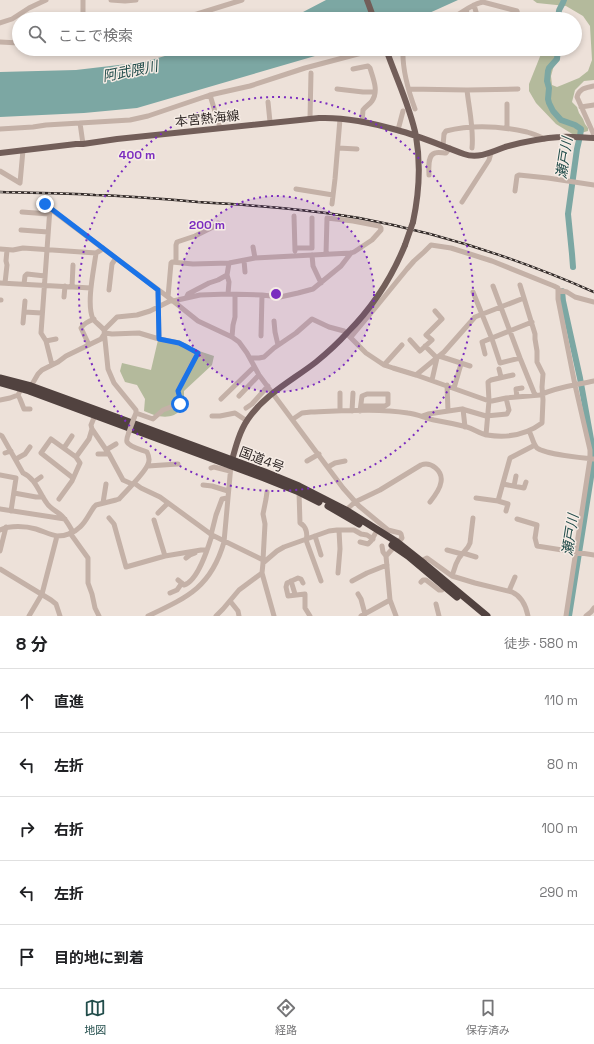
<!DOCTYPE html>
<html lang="ja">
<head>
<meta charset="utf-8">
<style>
	body { margin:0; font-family:"Space Grotesk","Noto Sans JP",sans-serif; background:#f2f2f2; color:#202124 }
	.stop { position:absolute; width:12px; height:12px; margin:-9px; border:3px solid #1a73e8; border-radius:50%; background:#fff }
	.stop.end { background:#1a73e8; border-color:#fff; box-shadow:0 1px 4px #0008 }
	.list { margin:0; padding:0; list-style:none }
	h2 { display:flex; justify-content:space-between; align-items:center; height:52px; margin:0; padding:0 16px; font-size:17px }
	h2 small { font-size:13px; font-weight:400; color:#757577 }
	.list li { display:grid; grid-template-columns:26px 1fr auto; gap:12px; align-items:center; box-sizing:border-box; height:64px; padding:0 16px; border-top:1px solid #e0e0e0 }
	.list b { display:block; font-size:15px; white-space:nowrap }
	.list em { font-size:13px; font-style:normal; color:#757577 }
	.icon { flex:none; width:22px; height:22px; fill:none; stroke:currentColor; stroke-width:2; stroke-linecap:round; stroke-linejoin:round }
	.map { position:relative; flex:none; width:594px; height:616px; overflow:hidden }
	.search { position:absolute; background:#fff; box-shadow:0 2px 6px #0003; left:12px; right:12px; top:12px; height:44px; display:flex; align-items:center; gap:10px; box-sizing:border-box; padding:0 14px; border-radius:22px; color:#757577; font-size:15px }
	.sheet { height:372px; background:#fff }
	nav { display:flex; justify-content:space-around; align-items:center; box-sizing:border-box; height:56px; border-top:1px solid #e0e0e0; background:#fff; font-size:11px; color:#757577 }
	nav a { display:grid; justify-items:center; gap:2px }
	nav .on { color:#224d4b }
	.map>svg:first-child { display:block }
</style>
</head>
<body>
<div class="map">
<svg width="594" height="616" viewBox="0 0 594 616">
	<rect width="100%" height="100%" fill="#ede1d9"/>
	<path fill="#b4ba9c" d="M533,0H594V80L584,81L575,90L572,102L577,107L579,113L583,119L585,124L588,128V131L574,135L556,124L536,103L529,91V84L543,49H557L556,58L551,76L552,85L557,87L562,85L579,78L588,71L592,60L590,26L583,16L566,6L537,3Z
		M158,340L181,345L214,356L212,365L184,391V406C181,409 178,413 174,415C164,419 153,415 144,411L145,399L137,385L125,382L120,371L122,363L151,370Z"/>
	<path fill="#7ca7a3" d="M326,0H458L416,19H281L303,12Z
		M189,49H339L137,108L84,113L0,117V72L76,70L144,62Z"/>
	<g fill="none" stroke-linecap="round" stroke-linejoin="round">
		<path stroke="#7ca7a3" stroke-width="6" d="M564,19C554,10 561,10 564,0
			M558,49L557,59L549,68L548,71L547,81L549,88L548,99L549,103L553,111L561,120L575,125L581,129L580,136L577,149L568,214L572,254L573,267
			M562,291L563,301L580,378L594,456
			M569,616L594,458"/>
		<path stroke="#c4b1a7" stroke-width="5" d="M111,0L125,1L136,0
			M474,5L478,19
			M466,10L469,19
			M83,19V0
			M178,19L197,14L242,0
			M449,19C461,15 470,4 483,2L517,11L519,19
			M0,23L12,19L29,8L46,0
			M0,42L19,43
			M403,49C402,69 408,90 415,109
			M353,69L368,66L370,68C373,78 379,91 372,101C370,104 366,106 363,110L362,122
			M594,86C586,88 579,88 577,97L594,135
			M337,89L363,92H375
			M409,89L467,90L518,89
			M467,90C469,109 474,129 472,148
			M210,95L220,128
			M268,102L270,122
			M581,107L594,105
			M310,118L311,73
			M80,123L83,144
			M507,128V104
			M0,129L33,127L46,125L80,123L130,120L148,116L210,95L250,86L305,68L373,50
			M398,130L403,111
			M443,146L444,134L446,131C474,124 500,126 527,132C533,134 538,135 544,139
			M338,148L357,149
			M0,171L20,183L23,150
			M429,175C429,169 427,155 435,153C438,152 443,153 446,153L450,148
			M296,189L333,195
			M515,191L517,176L519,175L548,178L594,185
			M41,202L168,297L198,321L232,337L239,342L247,353L259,375L343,488L359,506L388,530L400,533L401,534L402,538L386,556L390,600L396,616
			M462,202L489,160L491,153
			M332,204L335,179L340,119
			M50,208L41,333L46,341L52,365
			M22,212L49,214
			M294,216L295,251
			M21,230L48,232
			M253,247L255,258
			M295,248H312V218
			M0,249L13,250L23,248L96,253L101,250L103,248
			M96,253C94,269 86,304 93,319C96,323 101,326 104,330L108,369L114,383L136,410V413L134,418
			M312,255L313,266L321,283
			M244,260L245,272
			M176,262V245L177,242L195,236L217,225L218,223
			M0,283L91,288
			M5,283L7,265L6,261L7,250
			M24,284L25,276L27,274L45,276
			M520,285L524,298
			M493,286L520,358L535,395
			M72,287L73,265
			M109,290L112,264L116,258
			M558,290L567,292L575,297L594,302
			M473,292L492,339L500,363L520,358
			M228,294L229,282L227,275L229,263
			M64,297L65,286
			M168,297L171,263L172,262L193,264L229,263L255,258L351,253L354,252L372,240L381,230V228L379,226L353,221L327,218L326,254
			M186,298L188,294L209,283L218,280L227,275
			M0,300H1
			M173,301L200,295L228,294L262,295L280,297L298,293L313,289L341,266L351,253
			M24,312L42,313
			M274,321L275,332L278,345
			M23,323L25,301
			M104,330L117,317L137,315L150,311L172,300
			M261,336L262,295
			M232,337L233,325L235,317V295
			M351,337L376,307L407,269L414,261L424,252L431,245L451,248L492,261L554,286L558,288V299L575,385L590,450V459L586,485L566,616
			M159,339L179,343L185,346L203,357
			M410,340L420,351L432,340L426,335L442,319L435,311
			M46,341L56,339
			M89,345L81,328C84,323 89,321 94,319
			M425,346L437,358L432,380
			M485,354L482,342L532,322
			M439,356L470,366
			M250,358H259L264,357L274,348L296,333L312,319L329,327L344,331L366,353L384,365L393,368L416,375L489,401H492L506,398L540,395C557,387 576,385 594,381
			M384,365L402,345
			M499,369L501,377
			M447,385L448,411
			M31,386L38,374L42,370L58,362L66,356L101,339L105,333L112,334L139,333L159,339L158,290
			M454,388L461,364
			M18,395L20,399L24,409H30
			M239,396L259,375
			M517,397L516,389L522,388
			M221,399L254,367
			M0,400L10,398L18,395L21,389
			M246,408L252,404L268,386
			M463,409L465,427
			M340,411V393
			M352,411L353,393
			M360,411L362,396L367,394H388V404L385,406H361
			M96,413L91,425L92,429L109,454L123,480L132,484
			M136,413L153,419L163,410L181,403L178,391L197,353
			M212,416H220L235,413L247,421
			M422,416L428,414L462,409L486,416L507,414L509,410L506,398
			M293,419L302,413L311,412C343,411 376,408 408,413C417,414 425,418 434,420C445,422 456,424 467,427C474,429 480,434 487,435C506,438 526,435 542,423L543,400L542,387L543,374L537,362V351L535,339V334L524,298L475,317L444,352L433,361L416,375
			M529,431C532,436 533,444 537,448C545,454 583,458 594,459
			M0,435L2,436L23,473C35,478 39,492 46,502C50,509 57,511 62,516C67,521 70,527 73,532
			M486,435L489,401L488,382L491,380L513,375
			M64,448L72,436
			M106,450L116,444
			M5,453L11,451
			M98,454H109
			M76,457L89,439L92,429
			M16,459L25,454L30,447
			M307,461L319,454
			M148,466L178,464
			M328,467L335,463L345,461
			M211,468L214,467L230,471
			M0,475L16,478L11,511
			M34,482L41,477
			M134,483L141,488L160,497L212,535L263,560V563
			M503,484L524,488L526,482
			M203,485L212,486L228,491
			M514,486L516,476
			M299,492L300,523C306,526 308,534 306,540L321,581
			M14,493L36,497H43
			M476,498L498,501L508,504L506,511
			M59,499L72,481L80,463L76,457L51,439L41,453L73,478
			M498,501L510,458L535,445
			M103,503L106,484
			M0,509L65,519
			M346,510L355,502L380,490L421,465C431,461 443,471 441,482C440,489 434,497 430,502
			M158,513L168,503
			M109,518L114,524L126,567L165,556L201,550H207
			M517,519L537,525L535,538L537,546L594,555
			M154,520L165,556
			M0,530C10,525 26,526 36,529C43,531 50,535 57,536C65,536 74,533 80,527C86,522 89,514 94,507L96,505L116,500L119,499C126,491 145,473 148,464C150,460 149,456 147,452C143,450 129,447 127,442C126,439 128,435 129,432
			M70,533L88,558V583L92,594L95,608L99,616
			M211,535L216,515L222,499L227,498
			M315,536L321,555
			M360,542L368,544L371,541L375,534
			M382,546L383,552L386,556
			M447,550L462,554
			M0,551L6,527
			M463,553L476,557
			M186,558L190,555L195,553
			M263,560L265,524L263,514L266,499L267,492
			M421,561L427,558L452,576L456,564L459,558L468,547L470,543L473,518
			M0,569L51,600L56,604L60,616
			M338,573L340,549L339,530
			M452,576L475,583L512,592C521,596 526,606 528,616
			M178,580L184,585C198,581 208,548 212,535
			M291,581L295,594
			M352,581L367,573L387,565
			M421,582L423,580H426L439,590H442L445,587
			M303,583L301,579L298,578L287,583L286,587L288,596L305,594V608L310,616
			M509,591L515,577
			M170,593L177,590L182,583
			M358,594L361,599L365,614
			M230,601L238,611L239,616
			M436,604L439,616
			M29,616L42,594L57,536
			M148,616C188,597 211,587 224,542L231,465
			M216,616L223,609L239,590L262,573
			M274,616L262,573L263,563L277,551L284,547L329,531L337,530H354L361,534L367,535L373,539
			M361,616L390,600
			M586,616L591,612L594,608"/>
		<path stroke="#725e59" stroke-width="6" d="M367,0L374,19
			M386,49C396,78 410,106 416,136C421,165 419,194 413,222
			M0,153L76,144H83L117,139L319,118C344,117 373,123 397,130C420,136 442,146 464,154C478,159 492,152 505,147C523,142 542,138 560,137C571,136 583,138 594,138
			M231,464C235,449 239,432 248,419C265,394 293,380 316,362C327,353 338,343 347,333C372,308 392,277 405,245"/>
		<path stroke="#51423f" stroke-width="7" d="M0,378L31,386L97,410L265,472L299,486L346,510L397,542L421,561L487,616
			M1,383L29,391L264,478L299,492L319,502
			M328,506L359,524
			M392,545L408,556L457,597"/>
		<g stroke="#312927" stroke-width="2.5">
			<path id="rail" d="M0,192C32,193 63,193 95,195C129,196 164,199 198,202C252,205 306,209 359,218C440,233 519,259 594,292"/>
		</g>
		<use href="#rail" stroke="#f6ece5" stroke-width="1" stroke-dasharray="3" stroke-linecap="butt"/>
		<path stroke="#c4b1a7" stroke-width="5" d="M129,432L134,418"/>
		<path stroke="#725e59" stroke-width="6" d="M405,245L413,222"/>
	</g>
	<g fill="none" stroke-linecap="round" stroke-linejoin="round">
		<path stroke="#1a73e8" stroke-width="5" d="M45,204L158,290L159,339L179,343L185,346L198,353L178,391L181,402L180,404"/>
	</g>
	<circle cx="276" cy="294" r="98" fill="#7b2cbf" fill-opacity=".12"/>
	<g fill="none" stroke="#7b2cbf" stroke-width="2" stroke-dasharray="2 4">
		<circle cx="276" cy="294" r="98"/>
		<circle cx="276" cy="294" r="197"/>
	</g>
	<g text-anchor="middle" stroke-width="3" stroke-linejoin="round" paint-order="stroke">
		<g font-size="13" fill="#312927" stroke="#f6ece5">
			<text transform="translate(207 118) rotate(-6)" y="5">本宮熱海線</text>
			<text transform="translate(262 459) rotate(21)" y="5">国道4号</text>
		</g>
		<g font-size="14" font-style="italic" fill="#224d4b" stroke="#f6ece5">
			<text transform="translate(130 71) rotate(-11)" y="5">阿武隈川</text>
			<text transform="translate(564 158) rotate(-81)" y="5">瀬戸川</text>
			<text transform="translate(570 535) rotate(-81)" y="5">瀬戸川</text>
		</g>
	</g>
	<circle cx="276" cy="294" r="6" fill="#7b2cbf" stroke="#f6ece5" stroke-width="2"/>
	<g font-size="12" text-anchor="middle" font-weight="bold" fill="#7b2cbf" stroke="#f6ece5" stroke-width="3" stroke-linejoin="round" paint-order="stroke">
		<text x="137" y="159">400 m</text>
		<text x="207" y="229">200 m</text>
	</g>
</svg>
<div class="stop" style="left:180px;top:404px"></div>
<div class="stop end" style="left:45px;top:204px"></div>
<div class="search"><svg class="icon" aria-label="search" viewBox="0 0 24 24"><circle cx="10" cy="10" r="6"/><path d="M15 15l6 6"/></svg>ここで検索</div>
</div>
<section class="sheet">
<h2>8 分<small>徒歩 · 580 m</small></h2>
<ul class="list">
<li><svg class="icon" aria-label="ahead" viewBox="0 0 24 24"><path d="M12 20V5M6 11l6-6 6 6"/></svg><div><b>直進</b></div><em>110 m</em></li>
<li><svg class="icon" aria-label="left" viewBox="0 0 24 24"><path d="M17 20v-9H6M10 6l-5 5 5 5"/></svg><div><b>左折</b></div><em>80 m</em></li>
<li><svg class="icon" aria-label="right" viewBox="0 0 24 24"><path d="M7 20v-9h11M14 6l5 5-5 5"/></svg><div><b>右折</b></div><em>100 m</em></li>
<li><svg class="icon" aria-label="left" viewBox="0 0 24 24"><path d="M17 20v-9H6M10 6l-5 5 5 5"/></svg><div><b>左折</b></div><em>290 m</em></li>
<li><svg class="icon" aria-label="arrive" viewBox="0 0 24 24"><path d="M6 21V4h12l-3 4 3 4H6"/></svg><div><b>目的地に到着</b></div></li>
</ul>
</section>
<nav>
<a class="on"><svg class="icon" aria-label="map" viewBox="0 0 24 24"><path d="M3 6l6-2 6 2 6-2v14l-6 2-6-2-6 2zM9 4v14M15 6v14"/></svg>地図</a>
<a><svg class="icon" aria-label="directions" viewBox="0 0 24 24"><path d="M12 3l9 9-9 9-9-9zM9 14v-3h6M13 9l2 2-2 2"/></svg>経路</a>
<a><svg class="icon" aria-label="saved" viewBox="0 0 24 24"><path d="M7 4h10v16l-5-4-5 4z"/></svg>保存済み</a>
</nav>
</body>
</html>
